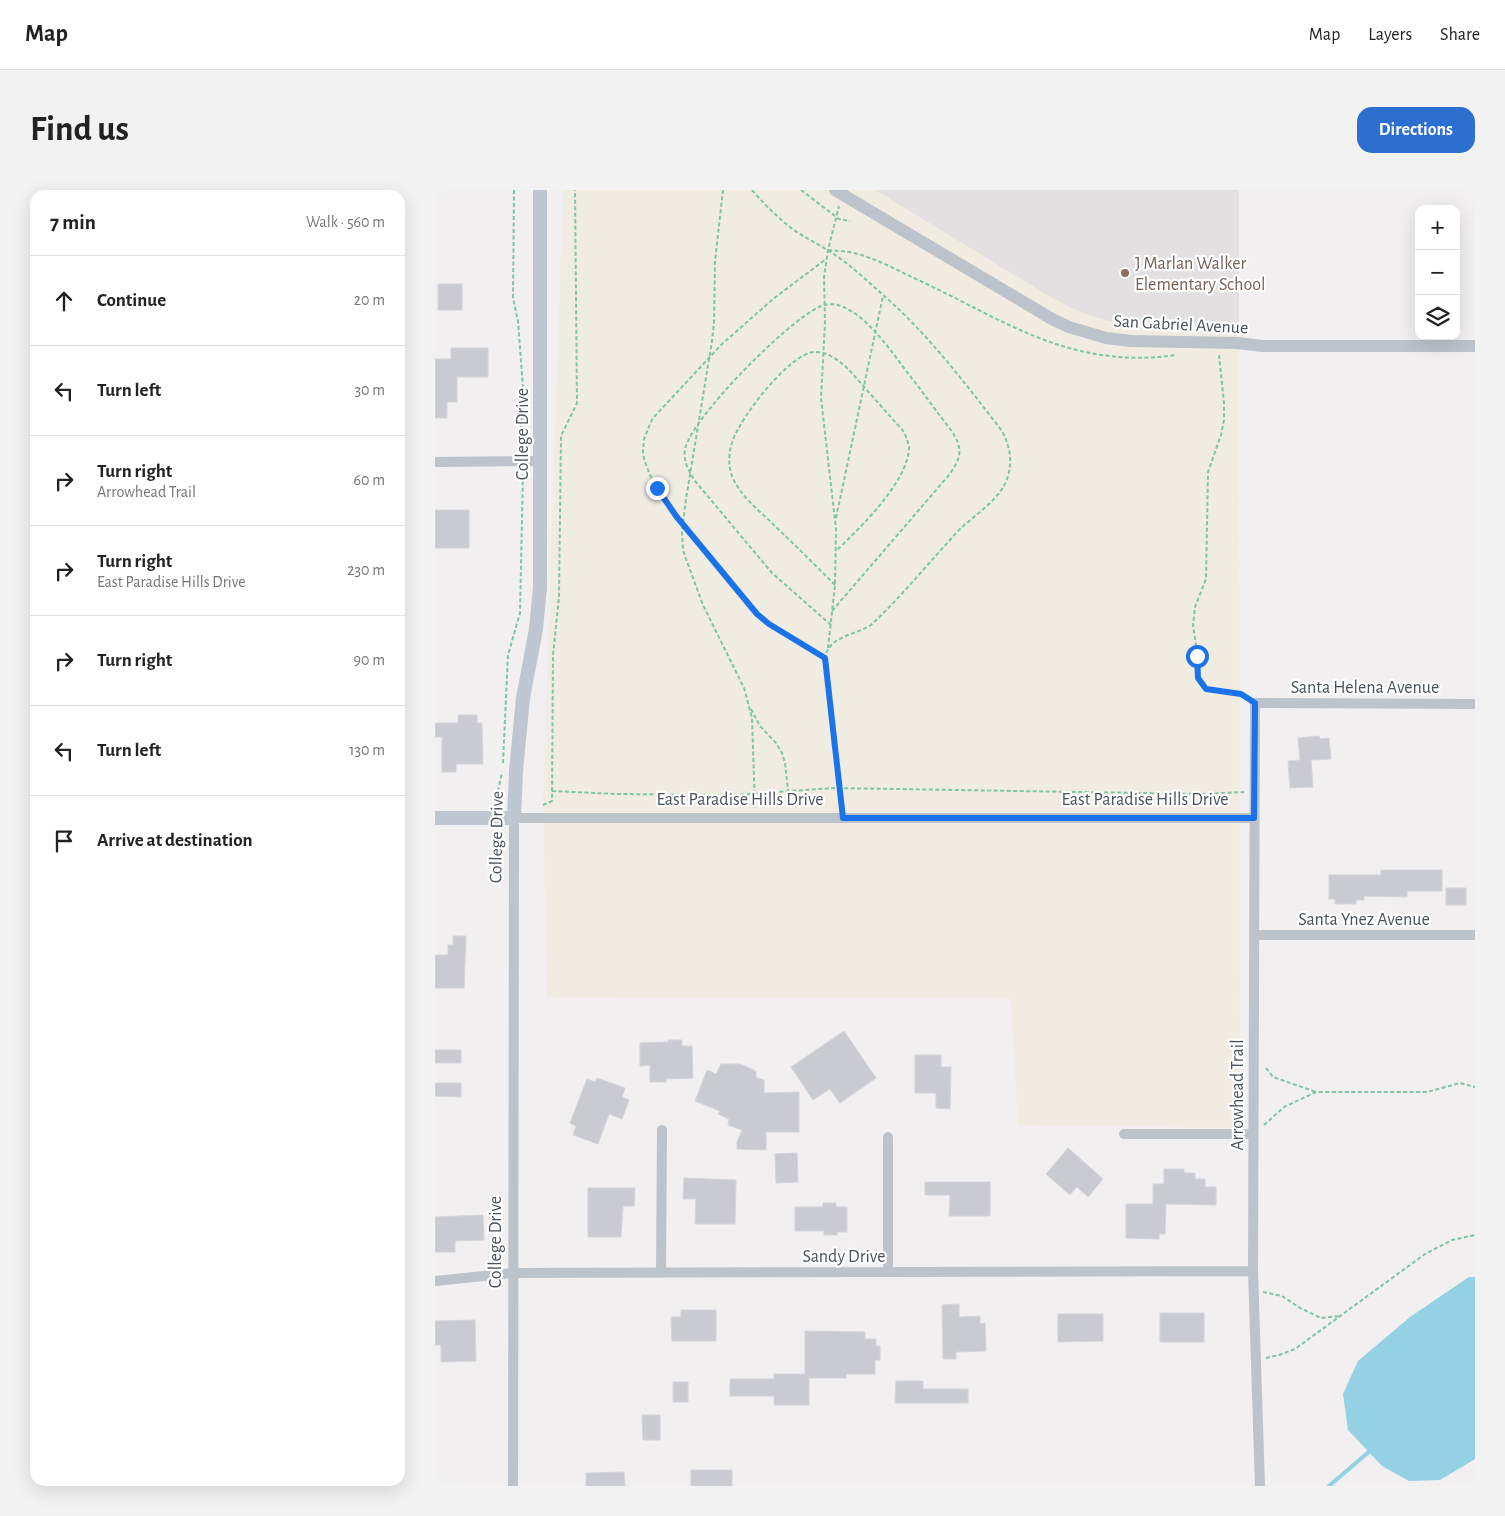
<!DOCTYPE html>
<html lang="en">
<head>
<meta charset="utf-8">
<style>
	body { margin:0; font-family:"Alegreya Sans",sans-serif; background:#f2f2f2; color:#222 }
	.controls { position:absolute; right:15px; top:15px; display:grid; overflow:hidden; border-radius:10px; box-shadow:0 5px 20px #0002 }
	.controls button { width:45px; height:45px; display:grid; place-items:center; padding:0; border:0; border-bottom:1px solid #e0e0e0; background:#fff; color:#222; font:25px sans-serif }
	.stop { position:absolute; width:15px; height:15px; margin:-11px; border:4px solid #1a73e8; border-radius:50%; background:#fff }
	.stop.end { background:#1a73e8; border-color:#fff; box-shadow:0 1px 5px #0008 }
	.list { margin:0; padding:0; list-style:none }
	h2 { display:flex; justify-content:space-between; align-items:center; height:65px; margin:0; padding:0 20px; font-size:21px }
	h2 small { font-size:16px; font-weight:400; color:#767676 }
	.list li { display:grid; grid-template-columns:32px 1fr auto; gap:15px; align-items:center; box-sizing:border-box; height:90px; padding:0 20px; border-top:1px solid #e0e0e0 }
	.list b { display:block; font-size:19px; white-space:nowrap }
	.list p { margin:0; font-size:16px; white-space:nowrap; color:#767676 }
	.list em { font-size:16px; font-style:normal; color:#767676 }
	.icon { flex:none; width:28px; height:28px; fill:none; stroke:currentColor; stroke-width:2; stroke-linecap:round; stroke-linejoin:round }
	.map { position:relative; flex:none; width:1040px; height:1296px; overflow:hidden; border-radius:15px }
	header { display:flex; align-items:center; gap:30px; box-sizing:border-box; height:70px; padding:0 25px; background:#fff; border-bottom:1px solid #e0e0e0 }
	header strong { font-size:24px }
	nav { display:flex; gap:28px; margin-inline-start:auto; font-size:18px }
	.intro { display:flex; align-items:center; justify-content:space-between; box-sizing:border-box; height:120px; padding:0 30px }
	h1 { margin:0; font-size:35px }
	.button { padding:12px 22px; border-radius:15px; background:#2b6fcf; color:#fff; font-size:18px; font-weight:700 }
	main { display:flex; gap:30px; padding:0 30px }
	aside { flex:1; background:#fff; border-radius:15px; box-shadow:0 5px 20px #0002 }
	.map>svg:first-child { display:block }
</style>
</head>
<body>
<header>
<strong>Map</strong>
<nav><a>Map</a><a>Layers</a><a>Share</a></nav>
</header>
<div class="intro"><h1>Find us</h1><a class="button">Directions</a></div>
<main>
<aside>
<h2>7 min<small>Walk · 560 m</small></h2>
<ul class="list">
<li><svg class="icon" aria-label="ahead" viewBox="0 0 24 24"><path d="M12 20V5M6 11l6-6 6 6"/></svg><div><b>Continue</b></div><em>20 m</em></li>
<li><svg class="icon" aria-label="left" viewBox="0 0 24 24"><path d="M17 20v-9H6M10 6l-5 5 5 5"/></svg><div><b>Turn left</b></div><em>30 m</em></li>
<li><svg class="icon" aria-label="right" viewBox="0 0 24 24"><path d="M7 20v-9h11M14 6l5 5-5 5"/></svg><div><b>Turn right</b><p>Arrowhead Trail</p></div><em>60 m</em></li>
<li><svg class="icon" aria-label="right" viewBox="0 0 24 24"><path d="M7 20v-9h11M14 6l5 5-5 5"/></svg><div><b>Turn right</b><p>East Paradise Hills Drive</p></div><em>230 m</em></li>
<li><svg class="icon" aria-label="right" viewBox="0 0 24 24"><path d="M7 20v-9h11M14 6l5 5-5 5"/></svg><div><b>Turn right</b></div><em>90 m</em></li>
<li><svg class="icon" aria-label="left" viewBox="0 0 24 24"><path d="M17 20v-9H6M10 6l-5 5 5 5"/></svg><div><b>Turn left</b></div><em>130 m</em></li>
<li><svg class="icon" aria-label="arrive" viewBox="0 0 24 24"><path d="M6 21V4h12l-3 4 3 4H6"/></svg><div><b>Arrive at destination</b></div></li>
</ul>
</aside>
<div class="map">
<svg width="1040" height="1296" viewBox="0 0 1040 1296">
	<rect width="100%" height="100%" fill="#f1efef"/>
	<path fill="#e2e0e0" d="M440,0H804V135L672,131L642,121L615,107Z"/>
	<path fill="#f1ece1" d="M128,0H440L615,107L642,121L672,131L804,135L805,938L583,935L576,809L112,807L108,615Z"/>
	<path fill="#93d1e3" d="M1034,1087H1040V1269L1005,1290L974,1291L947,1276L913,1240L908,1204L923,1171L975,1127Z"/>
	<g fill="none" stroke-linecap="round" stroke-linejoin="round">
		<path stroke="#93d1e3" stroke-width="4" d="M894,1296L936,1260"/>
	</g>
	<path fill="#c9cbd1" stroke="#d3d5da" d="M3,94H27V120H3Z
		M16,158H53V187H22V212H12V228H0V169H16Z
		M0,320H34V358H0Z
		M23,525H42V533H47L48,574H21V582H7V547H0V533H23Z
		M884,546L885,549L894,548L896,569L876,570L878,597L855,598L853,571L865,570L863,548Z
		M946,680H1007V701H972V707L929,706V710H921V714H900V709H894V685H946Z
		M1011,698H1031V715H1011Z
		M18,746H31L29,798H0V765H13V755H18Z
		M409,841L441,888L405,913L395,899L378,910L356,877Z
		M233,850H247V856H257L258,888L231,889V892H215V875L205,876V853L233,852Z
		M0,860H26V873H0Z
		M480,865H506V877H516L515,919L501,918V903H480Z
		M286,874H305L321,881V887L329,890V903L364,902V942H331V960L302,959V952L307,940L293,935L294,929L283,924L285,921L260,911L272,880L281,884Z
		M162,888L190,898L187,907L194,910L187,929L174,924L163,954L138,945L141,936L135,933L152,889L160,892Z
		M0,893H26V907L0,906Z
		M633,958L668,989L653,1007L642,997L635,1005L611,984Z
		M362,963L363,992L341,993L340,964Z
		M729,979H749V983H760V989H770V997H781V1015L731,1014L730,1044H724V1049L691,1048V1014H718V994H729Z
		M249,988L301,990L300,1034H260L261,1009H248Z
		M490,992H555V1026H514L515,1005H490Z
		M153,998H200L199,1016H188L186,1047H153Z
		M388,1013H401V1017H412V1042H402V1045H389V1041H360V1017H388Z
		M48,1025L49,1050L20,1051V1062H0V1027Z
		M524,1114V1127L545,1126V1134L550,1133L551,1161L521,1162V1169H508L507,1115Z
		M246,1120H281V1151H237L236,1127H246Z
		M725,1123H769V1152H725Z
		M623,1124H668V1151L623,1152Z
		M40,1130L41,1171L6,1172V1155H0V1131Z
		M370,1141L430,1142V1149H441V1156H445V1170H440V1184H411V1188H374V1215H339V1206H295V1189H339V1184H370Z
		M461,1191H488V1199H533V1213H460Z
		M238,1192H253V1212H238Z
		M207,1225H225V1250H208Z
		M256,1280H297V1296H256Z
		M189,1282L190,1296H151V1283Z"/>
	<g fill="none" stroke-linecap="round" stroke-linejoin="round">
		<path stroke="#7dc5a3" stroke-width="2" stroke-dasharray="4 2.5" stroke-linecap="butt" d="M79,0L78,108L83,131L89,211L84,250L86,260
			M288,0L280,71L279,132L277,151L251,309L247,342L248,360L251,369L268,415L309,498L317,528L320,618
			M317,0C329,14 341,26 355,37C369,48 386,55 400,65C417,76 432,91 447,104C493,144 530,193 567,241C575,256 578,273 572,289C565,309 540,325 525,339C495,371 468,405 436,435C421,445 393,446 390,468L407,618
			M366,0L404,29L415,31
			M393,60C402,61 410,61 419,63C440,68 460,79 479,88C570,130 634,180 741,165
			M784,165L789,213V230L786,245L773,282L771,389L760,417L758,435L761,455L762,483L766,493L771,499L776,501L801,503L811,506
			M401,328L448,106
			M400,395C380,375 360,355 340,336C325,321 303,305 296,283C293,273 294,260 298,250C306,227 354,164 379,162C393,161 406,172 415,181L469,242C471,247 473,252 474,257C474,291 424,339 401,361
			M396,435L337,383L260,291C254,281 248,272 250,259C258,226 352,132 384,117C390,114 399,113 406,116C433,126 455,160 472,182C487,201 501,221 516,240C528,258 527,267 514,285L397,421
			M393,458L400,395L401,339L386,208L390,132L389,87L393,60L404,16
			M390,468L330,431L313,414L241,326L215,285L209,269L208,262L209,249L215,234L218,228L286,155L338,109L391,69
			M316,519L325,536L341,553L347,563L350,573L355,618
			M68,573L73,465L85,423L88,282
			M117,601L181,604L297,605L399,598L767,604L809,602
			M60,614L67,583
			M108,615L117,611L118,465L124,407L126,246L142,213L140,0
			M831,878L838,887L881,902
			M829,935L849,917L881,902H992L1025,893L1040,897
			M828,1102L847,1106L865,1118L886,1128L905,1126
			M831,1168L844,1165L860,1159L990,1064L1017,1050L1040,1045"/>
		<path stroke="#bcc3ca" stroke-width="10" d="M0,272L106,271
			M819,745H1040
			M689,944H818
			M453,1082V947
			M226,1083L227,940
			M0,1091L78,1083L818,1081
			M78,1296L79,628H819
			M825,1296L818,1081L820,513L1040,514"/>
		<path stroke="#bcc3ca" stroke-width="12" d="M400,0L617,129L634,137L671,148L696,151L802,153L827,156H1040"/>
		<path stroke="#bec7d1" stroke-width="14" d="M0,628H79L81,581L88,508L101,439L105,398V0"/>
	</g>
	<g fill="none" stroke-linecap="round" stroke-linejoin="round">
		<path stroke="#1a73e8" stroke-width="6" d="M222,298L241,326L322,424L334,434L390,468L408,628H819L820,513L806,504L771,499L763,488L762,466"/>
	</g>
	<circle fill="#8d6e63" stroke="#fff" stroke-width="2" cx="690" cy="83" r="5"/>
	<g text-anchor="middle" stroke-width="4.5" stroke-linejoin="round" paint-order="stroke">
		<g font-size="18" fill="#785e54" stroke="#fff" text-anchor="start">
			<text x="700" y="79">J Marlan Walker<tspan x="700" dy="21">Elementary School</tspan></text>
		</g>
		<g font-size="18" fill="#49525a" stroke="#fff">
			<text transform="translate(746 134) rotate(3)" y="6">San Gabriel Avenue</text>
			<text transform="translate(87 244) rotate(-90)" y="6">College Drive</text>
			<text x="930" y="503">Santa Helena Avenue</text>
			<text x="305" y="615">East Paradise Hills Drive</text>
			<text x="710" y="615">East Paradise Hills Drive</text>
			<text transform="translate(61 647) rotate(-89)" y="6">College Drive</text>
			<text x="929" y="735">Santa Ynez Avenue</text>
			<text transform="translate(802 905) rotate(-90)" y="6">Arrowhead Trail</text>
			<text transform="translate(60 1052) rotate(-90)" y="6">College Drive</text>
			<text x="409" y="1072">Sandy Drive</text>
		</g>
	</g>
</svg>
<div class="controls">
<button>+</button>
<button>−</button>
<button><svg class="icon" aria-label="layers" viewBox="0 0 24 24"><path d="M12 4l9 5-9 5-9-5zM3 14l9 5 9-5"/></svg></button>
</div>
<div class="stop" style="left:762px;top:466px"></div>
<div class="stop end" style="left:222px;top:298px"></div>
</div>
</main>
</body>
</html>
